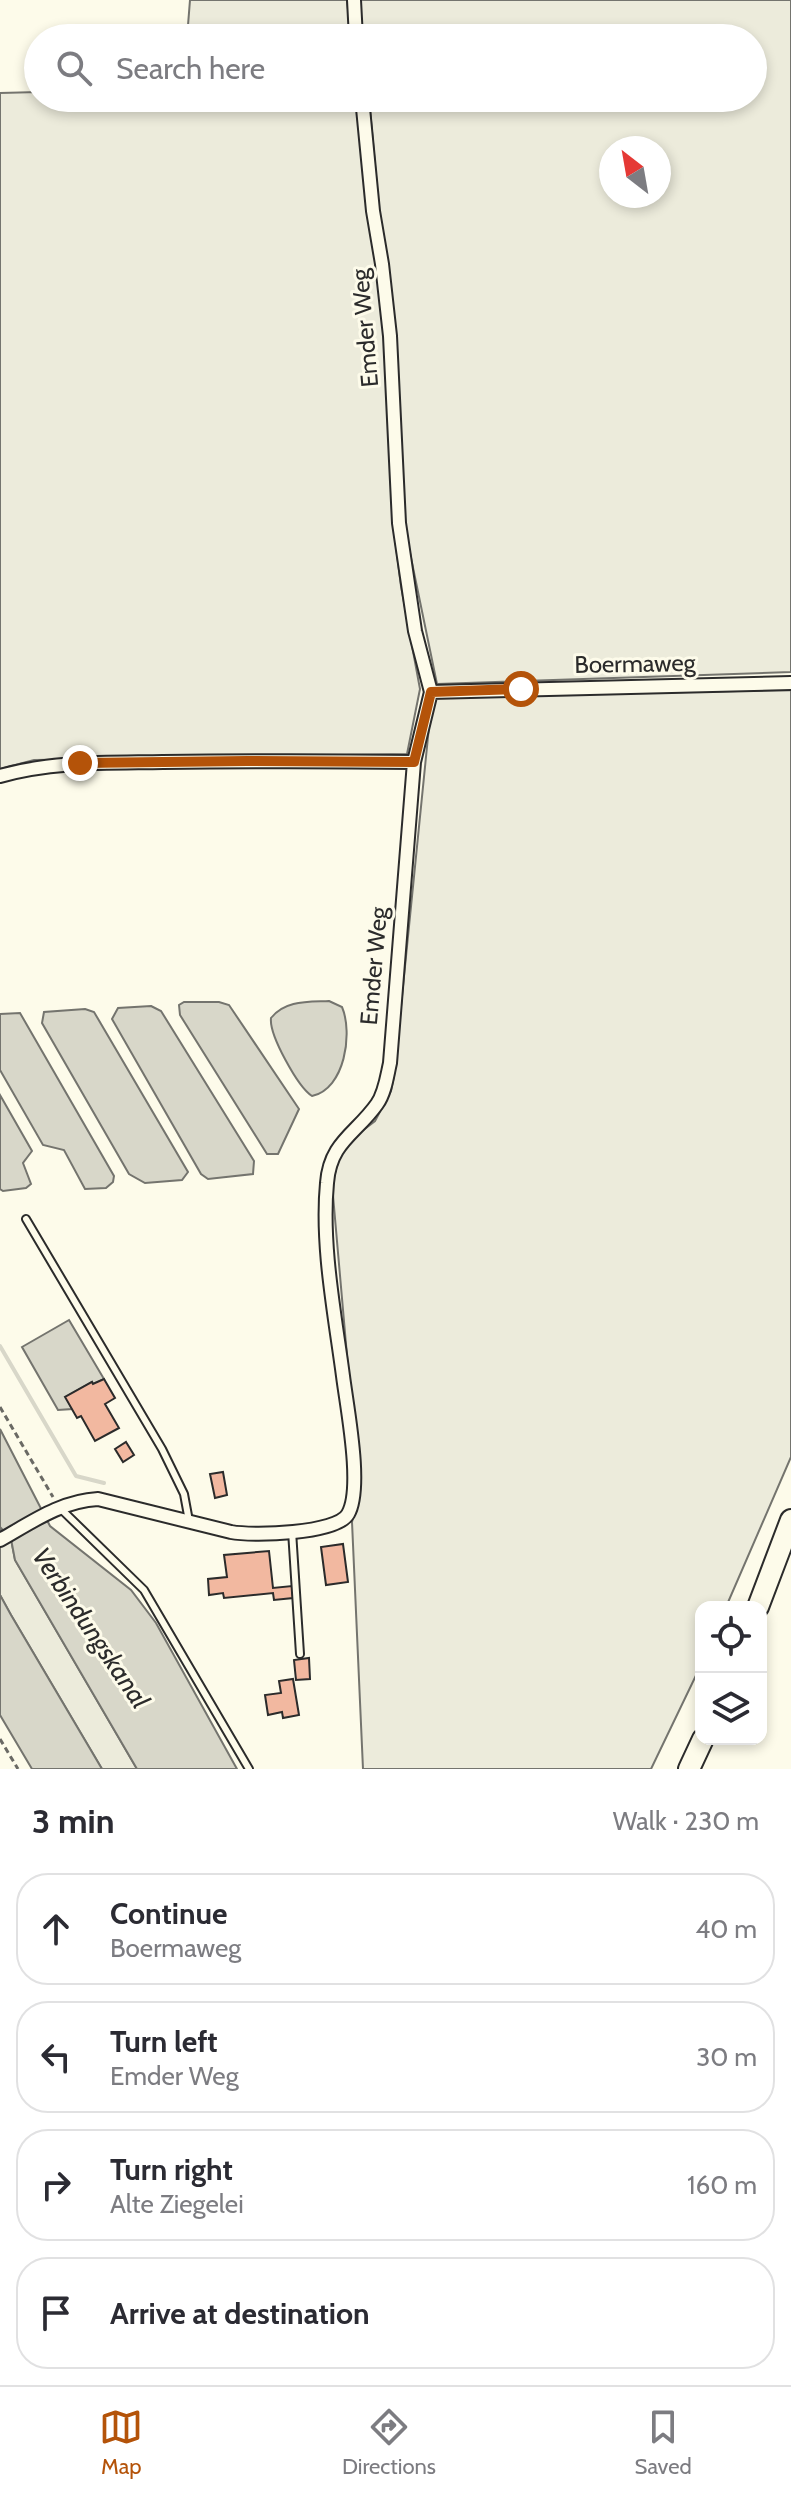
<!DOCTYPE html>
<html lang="en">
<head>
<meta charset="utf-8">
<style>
	body { margin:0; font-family:Cabin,sans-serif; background:#f7f7f7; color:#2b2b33 }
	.controls { position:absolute; right:24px; bottom:24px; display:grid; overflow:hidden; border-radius:16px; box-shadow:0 4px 12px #0003 }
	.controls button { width:72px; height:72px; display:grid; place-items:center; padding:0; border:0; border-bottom:2px solid #e1e1e2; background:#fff; color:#2b2b33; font:40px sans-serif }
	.compass { position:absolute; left:599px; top:136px; width:72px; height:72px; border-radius:50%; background:#fff; box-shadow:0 4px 12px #0003; rotate:329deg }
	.stop { position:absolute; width:24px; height:24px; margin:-18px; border:6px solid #b45309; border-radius:50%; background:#fff }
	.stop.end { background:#b45309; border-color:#fff; box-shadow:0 2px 8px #0008 }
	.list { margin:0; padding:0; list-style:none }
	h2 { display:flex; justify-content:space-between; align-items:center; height:104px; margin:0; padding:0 32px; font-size:34px }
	h2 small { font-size:26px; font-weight:400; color:#7c7c81 }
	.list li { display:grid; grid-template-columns:52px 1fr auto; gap:24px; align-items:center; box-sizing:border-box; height:112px; margin:0 16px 16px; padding:0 16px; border:2px solid #e1e1e2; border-radius:32px }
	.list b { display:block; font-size:30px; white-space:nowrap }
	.list p { margin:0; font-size:26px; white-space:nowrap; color:#7c7c81 }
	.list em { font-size:26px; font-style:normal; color:#7c7c81 }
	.icon { flex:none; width:44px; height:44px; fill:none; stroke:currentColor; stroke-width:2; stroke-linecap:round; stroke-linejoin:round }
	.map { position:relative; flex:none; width:791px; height:1769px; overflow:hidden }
	.search { position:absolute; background:#fff; box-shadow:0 4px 12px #0003; left:24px; right:24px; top:24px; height:88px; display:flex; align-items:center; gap:20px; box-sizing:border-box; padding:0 28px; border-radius:44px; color:#7c7c81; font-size:30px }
	.sheet { height:616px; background:#fff }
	nav { display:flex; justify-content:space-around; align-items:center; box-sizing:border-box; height:112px; border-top:2px solid #e1e1e2; background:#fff; font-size:22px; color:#7c7c81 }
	nav a { display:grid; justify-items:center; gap:4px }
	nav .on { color:#b45309 }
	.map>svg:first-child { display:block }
</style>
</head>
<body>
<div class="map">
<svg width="791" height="1769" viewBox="0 0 791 1769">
	<rect width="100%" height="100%" fill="#fdfbea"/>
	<path fill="#ecebdb" stroke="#74746e" stroke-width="2" fill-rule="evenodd" d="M190,0H347L351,38H187Z
		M359,0H791V672L437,684L404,524L388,263L379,209L369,98H753V38H363ZM611,148H659V196H611Z
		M38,92V98H356L367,213L377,265L384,337L393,523L401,586L420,689L407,754L34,760L0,769V93Z
		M791,690V1457L726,1607H701V1665L651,1769H363L352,1522L359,1493L332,1184L339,1159L353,1138L375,1121L391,1091L394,1076L432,697Z
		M0,1527L11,1539L15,1560L137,1769H102L11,1615L0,1595Z"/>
	<path fill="#d8d7c9" stroke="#74746e" stroke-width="2" d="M329,1001L342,1007C353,1033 345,1089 312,1096C298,1087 269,1035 271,1018C285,1000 308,1002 329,1001Z
		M184,1002H219L229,1005L299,1109L278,1154H267L180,1015L179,1005Z
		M151,1006L161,1011L254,1161L253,1174L208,1179L201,1174L112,1019L118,1008Z
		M85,1009L94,1012L188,1172L182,1180L145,1183L129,1174L42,1023L44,1012Z
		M20,1013L114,1176L113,1182L106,1188L85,1189L64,1150L43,1145L0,1070V1014Z
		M0,1095L32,1151L23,1163L31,1184L26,1188L3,1191L0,1189Z
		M69,1320L104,1379L93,1384L92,1382L66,1397L72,1409L58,1410L22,1347Z
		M0,1429L50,1526L131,1590L156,1623L237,1769H137L15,1560L11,1539L0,1527Z
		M0,1595L11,1615L102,1769H32L0,1715Z"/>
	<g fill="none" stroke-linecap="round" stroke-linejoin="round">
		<path stroke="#d8d7c9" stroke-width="4" d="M0,1346L76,1476L104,1483"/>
	</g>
	<path fill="#f2b8a0" stroke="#2b2b2b" stroke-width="2" d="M104,1379L115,1398L105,1404L119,1428L95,1441L81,1416L77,1418L65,1397L92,1382L93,1384Z
		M126,1442L134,1455L123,1462L115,1449Z
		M223,1472L227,1495L215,1498L210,1474Z
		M343,1544L348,1582L326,1585L321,1547Z
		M269,1551L273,1588L292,1586L293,1598L274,1600L273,1593L224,1598L223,1593L209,1595L208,1579L227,1577L224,1555Z
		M309,1658L310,1679L296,1680L294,1660Z
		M293,1679L299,1715L283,1718L282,1712L268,1715L265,1695L281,1693L279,1681Z"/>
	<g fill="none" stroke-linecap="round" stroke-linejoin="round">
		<g stroke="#2b2b2b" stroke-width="10">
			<path id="lane" d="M26,1219L162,1449L184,1494L189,1521
				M61,1509L144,1590L249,1769
				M292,1531L300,1654"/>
		</g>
		<g stroke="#2b2b2b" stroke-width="16">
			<path id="street" d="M354,0L356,38
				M431,692L791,683
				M0,776C53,761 108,763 163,762C247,761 330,761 414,762
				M0,1540C32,1522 61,1501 98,1499L231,1532C252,1536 337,1534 348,1514C363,1488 347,1408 343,1376C335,1315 321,1245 327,1183C330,1142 356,1134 377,1104C385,1093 387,1076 390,1063L414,762L431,692L415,631L399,523L390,336L382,264L373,211L362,98"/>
		</g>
		<g stroke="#2b2b2b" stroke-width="24">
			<path id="primary" d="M758,1607L791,1520
				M689,1769L703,1739"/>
		</g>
		<path stroke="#6a6964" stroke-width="3" stroke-dasharray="6 4" stroke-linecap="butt" d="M0,1407L53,1497
			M0,1739L18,1769"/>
		<use href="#lane" stroke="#fdfbea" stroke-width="6"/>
		<use href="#street" stroke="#fdfbea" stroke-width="12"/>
		<use href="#primary" stroke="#fdfbea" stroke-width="20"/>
	</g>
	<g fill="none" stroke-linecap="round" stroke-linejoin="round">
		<path stroke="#b45309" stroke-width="10" d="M80,763L247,761L414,762L431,692L521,689"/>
	</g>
	<g text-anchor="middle" stroke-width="6" stroke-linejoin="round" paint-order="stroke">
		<g font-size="24" fill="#2b2b2b" stroke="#fdfbea">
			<text transform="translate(365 328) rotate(-95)" y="8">Emder Weg</text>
			<text transform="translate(635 664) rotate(-1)" y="8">Boermaweg</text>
			<text transform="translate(374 966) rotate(-85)" y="8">Emder Weg</text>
		</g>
		<g font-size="26" font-style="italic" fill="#2b2b2b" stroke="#fdfbea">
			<text transform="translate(91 1628) rotate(56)" y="9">Verbindungskanal</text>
		</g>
	</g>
</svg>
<div class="controls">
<button><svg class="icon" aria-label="locate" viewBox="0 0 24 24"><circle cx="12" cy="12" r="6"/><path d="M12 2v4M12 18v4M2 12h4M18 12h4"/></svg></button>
<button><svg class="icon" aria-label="layers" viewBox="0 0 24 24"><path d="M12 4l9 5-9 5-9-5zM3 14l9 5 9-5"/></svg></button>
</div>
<svg class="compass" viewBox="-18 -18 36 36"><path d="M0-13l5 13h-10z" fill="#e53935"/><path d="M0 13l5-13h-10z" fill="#7c7c81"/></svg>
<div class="stop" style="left:521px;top:689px"></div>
<div class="stop end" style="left:80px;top:763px"></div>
<div class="search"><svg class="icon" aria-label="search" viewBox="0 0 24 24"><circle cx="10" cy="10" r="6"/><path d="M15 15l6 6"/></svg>Search here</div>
</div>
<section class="sheet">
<h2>3 min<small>Walk · 230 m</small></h2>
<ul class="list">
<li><svg class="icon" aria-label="ahead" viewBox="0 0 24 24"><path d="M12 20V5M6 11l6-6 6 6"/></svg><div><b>Continue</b><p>Boermaweg</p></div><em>40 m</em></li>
<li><svg class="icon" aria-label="left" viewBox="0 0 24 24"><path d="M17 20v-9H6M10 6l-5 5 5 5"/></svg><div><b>Turn left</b><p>Emder Weg</p></div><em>30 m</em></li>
<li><svg class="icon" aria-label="right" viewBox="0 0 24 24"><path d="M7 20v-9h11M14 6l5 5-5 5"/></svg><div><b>Turn right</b><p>Alte Ziegelei</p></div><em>160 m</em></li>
<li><svg class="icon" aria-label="arrive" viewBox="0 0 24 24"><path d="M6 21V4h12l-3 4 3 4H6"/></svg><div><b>Arrive at destination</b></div></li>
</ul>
</section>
<nav>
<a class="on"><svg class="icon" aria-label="map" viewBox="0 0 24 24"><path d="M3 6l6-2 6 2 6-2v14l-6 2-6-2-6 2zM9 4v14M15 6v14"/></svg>Map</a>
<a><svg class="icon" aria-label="directions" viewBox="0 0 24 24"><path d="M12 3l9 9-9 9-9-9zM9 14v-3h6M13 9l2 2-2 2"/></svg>Directions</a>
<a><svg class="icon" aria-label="saved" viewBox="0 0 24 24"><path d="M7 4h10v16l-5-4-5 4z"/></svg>Saved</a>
</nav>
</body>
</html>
